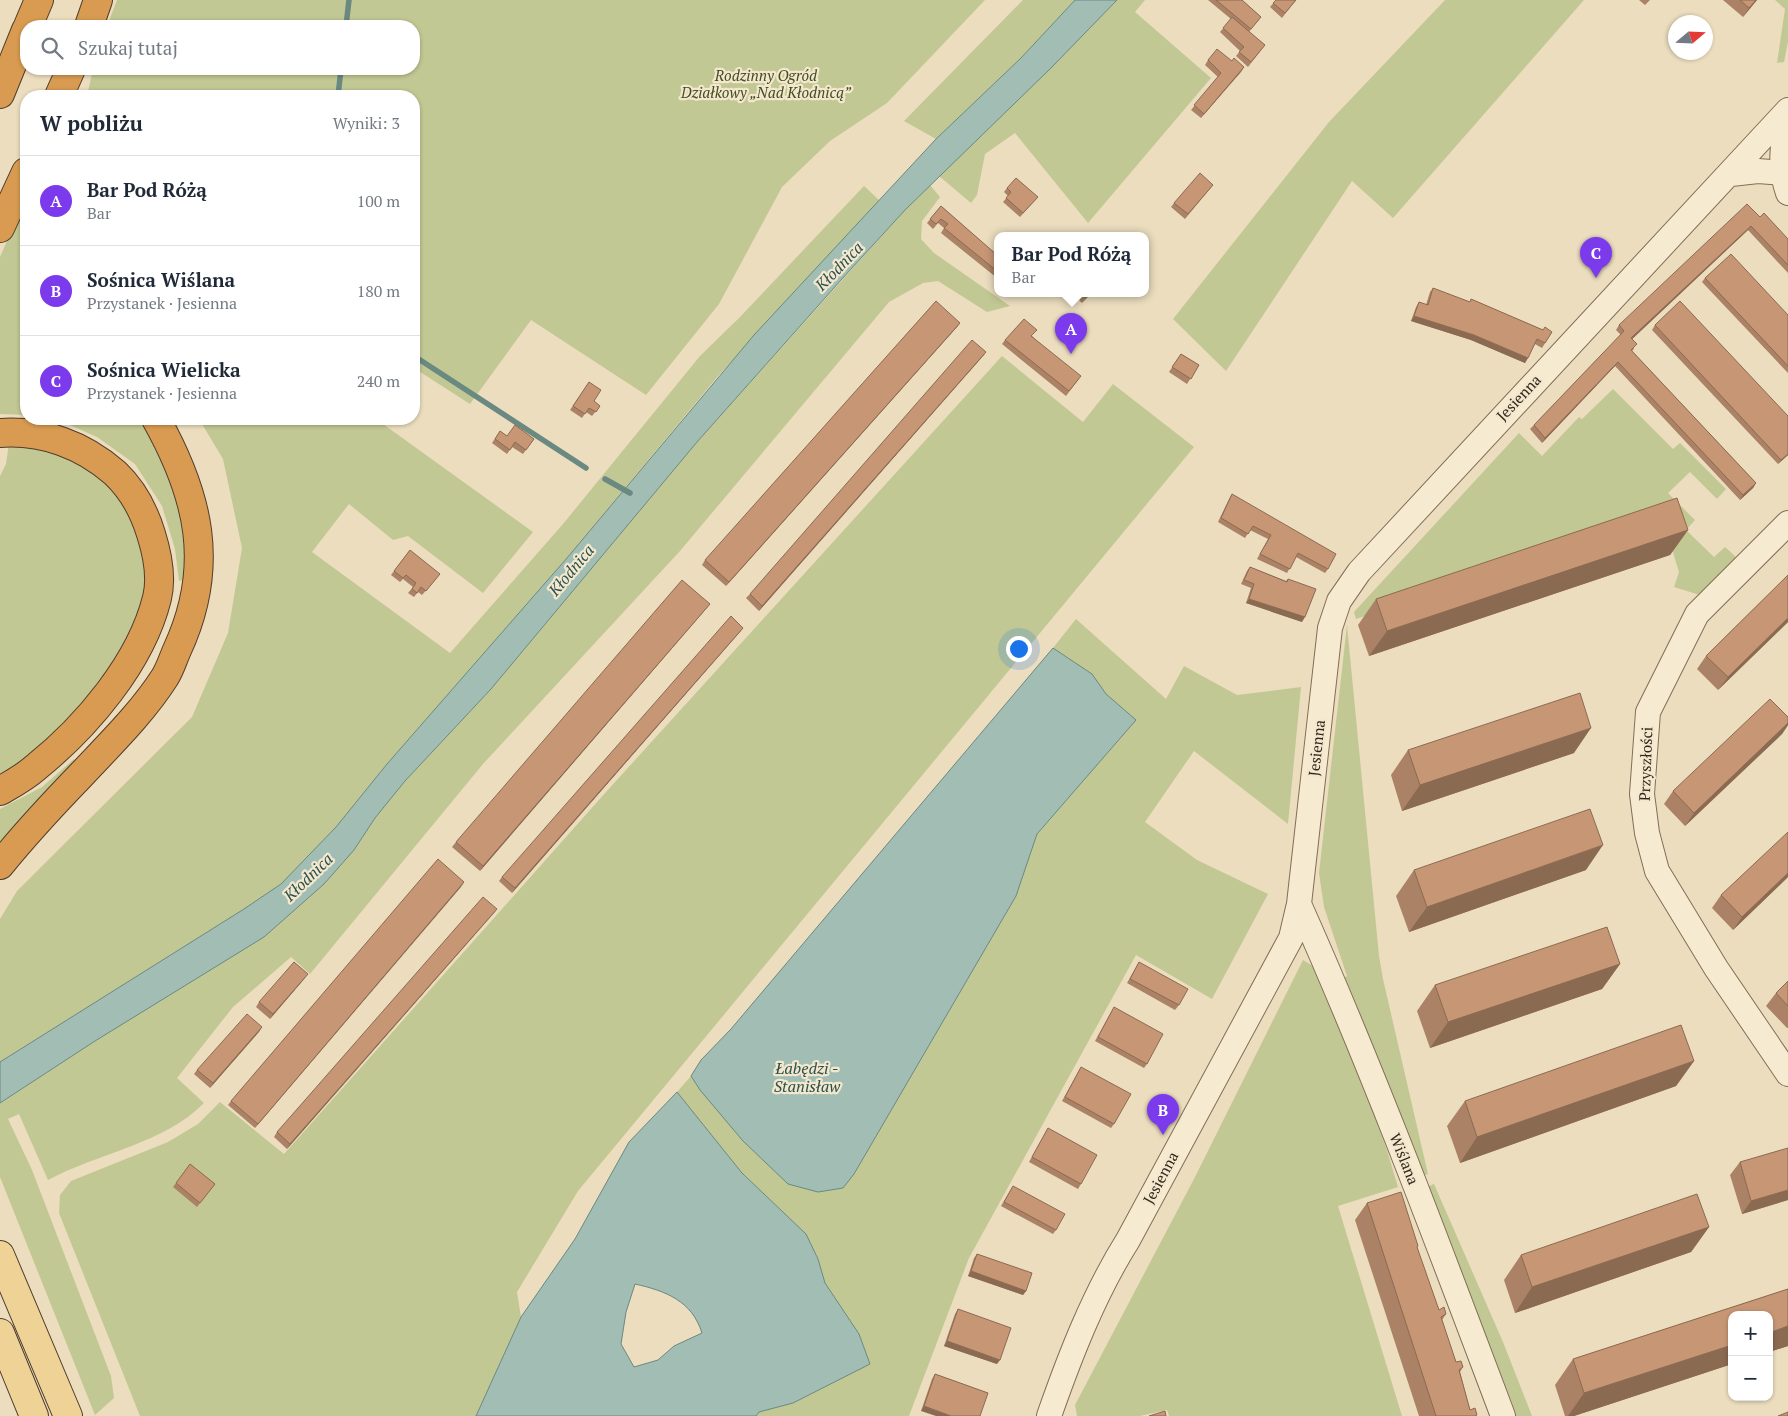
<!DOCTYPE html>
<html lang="pl">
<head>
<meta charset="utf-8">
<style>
	body { margin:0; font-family:"PT Serif",serif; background:#f6f6f7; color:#1f2937 }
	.controls { position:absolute; right:15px; bottom:15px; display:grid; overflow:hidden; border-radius:10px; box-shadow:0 1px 4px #0004 }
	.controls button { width:45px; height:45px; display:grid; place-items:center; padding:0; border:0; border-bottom:1px solid #e0e1e3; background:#fff; color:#1f2937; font:25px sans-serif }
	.compass { position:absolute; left:1668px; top:15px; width:45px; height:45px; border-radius:50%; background:#fff; box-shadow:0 1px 4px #0004; rotate:71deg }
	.you { position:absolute; left:1018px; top:648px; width:18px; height:18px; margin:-12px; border:4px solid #fff; border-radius:50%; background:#1a73e8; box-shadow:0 0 0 8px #1a73e833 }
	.badge { display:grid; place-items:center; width:32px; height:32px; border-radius:50%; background:#7c3aed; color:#fff; font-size:16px; font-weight:700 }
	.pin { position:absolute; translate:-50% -41px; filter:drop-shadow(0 1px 2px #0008) }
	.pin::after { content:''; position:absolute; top:26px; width:18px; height:15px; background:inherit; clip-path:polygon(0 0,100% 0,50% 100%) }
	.popup { position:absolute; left:994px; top:232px; width:155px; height:65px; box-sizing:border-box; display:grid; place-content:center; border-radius:10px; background:#fff; filter:drop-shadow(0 1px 4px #0005); font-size:16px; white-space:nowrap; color:#747a83 }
	.popup b { font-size:19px; color:#1f2937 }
	.popup::after { content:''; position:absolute; left:50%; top:100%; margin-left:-10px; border:10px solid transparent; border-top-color:#fff }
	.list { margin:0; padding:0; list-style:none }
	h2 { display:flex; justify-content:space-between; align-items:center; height:65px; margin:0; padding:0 20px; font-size:21px }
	h2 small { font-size:16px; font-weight:400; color:#747a83 }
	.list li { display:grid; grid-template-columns:32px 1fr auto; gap:15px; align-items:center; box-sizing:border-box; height:90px; padding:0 20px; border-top:1px solid #e0e1e3 }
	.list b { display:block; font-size:19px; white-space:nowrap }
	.list p { margin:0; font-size:16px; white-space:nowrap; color:#747a83 }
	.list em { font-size:16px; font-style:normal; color:#747a83 }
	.icon { flex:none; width:28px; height:28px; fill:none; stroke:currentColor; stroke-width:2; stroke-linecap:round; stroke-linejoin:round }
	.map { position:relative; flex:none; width:1788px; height:1416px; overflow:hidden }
	.search { position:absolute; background:#fff; box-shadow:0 1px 4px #0004; left:20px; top:20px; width:400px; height:55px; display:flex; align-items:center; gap:12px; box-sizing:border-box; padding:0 18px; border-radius:20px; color:#747a83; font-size:19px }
	.panel { position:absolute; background:#fff; box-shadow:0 1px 4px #0004; left:20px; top:90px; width:400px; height:335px; border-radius:20px }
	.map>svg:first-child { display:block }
</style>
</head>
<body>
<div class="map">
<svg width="1788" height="1416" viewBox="0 0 1788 1416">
	<rect width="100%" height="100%" fill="#ebddbe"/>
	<path fill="#c2c893" d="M117,0H985L887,103L830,141L782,187L719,304L646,395L531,320L470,404L414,368V96H87L93,69H414V26H107Z
		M1023,0H1075L1021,58L936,139L904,121Z
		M1117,0H1145L1135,12L1211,78L1088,223L1015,133L985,154L977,195L971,203L939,176Z
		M1445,0H1584L1393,218L1352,181L1226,371L1173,319L1329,122Z
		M1775,0H1788V42L1784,62L1777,63L1785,9Z
		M930,185L940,197L922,221L921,239L934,253L1010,306L987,312L938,281L923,283L889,302L680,551L483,764L310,974L291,957L233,1007L177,1078L204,1103C164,1144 98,1153 48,1180L19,1114L8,1119L32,1170L111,1376L114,1398L95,1415L0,1177V1103L95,1041L354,850L375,818L405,781L491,689L697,442L905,210Z
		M864,186L880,201L718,376L567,558L387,764L336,827L281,884L244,909L0,1062V919L17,891L192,717L228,633L242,548L223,459L199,419H376L533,532L483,593L408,536L393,540L349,504L312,552L450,653L563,524L700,356L740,317Z
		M26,197V415L0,414V257Z
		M1002,356L1083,422L1113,384L1194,447L578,1191L517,1292L521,1317L476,1416H140L59,1213L60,1195L71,1181L168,1142L198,1124L220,1102L284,1154L606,792Z
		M1613,389L1673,449L1680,443L1726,489L1717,499L1690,472L1668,493L1695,520L1686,530L1714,557L1725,547L1735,556L1737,562L1703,596L1674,587L1679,572L1662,517L1356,619L1354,612L1519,433L1542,456L1579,417L1582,419Z
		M56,419H145L164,457L188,539L186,579L179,581L175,549L162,506L135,464L97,437Z
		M9,443H40L102,473L143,533L149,598L117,665L65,724L23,764L0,777V476L6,464Z
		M1076,619L1166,699L1184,666L1237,695L1301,687L1288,824L1194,751L1145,822L1197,860L1268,894L1212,999L1136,955L969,1258L909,1416H756L759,1412L793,1403L870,1364L859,1334L825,1283L818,1259L806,1234L742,1173L677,1092L691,1076L700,1090L818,1192L843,1188L854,1174L1016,896L1037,834L1135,720L1106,694L1092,674L1053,648Z
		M1347,625L1379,956L1383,979L1428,1174L1418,1177L1344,978L1347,976L1324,907L1319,873Z
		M74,759L77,764L0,851V809L42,787Z
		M1303,960L1321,971L1386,1147L1398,1187L1338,1206L1402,1416H1169L1167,1410L1140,1416H1077L1075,1405L1195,1177Z
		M1434,1184L1503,1342L1532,1416H1511L1424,1188Z"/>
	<path fill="#a1bdb4" stroke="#698981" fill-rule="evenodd" d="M1075,0H1117L1051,68L905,210L841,280L697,442L491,689L405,781L375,818L354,850L324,884L264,937L95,1041L0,1103V1062L244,909L281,884L336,827L387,764L567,558L754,335L936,139L1021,58Z
		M1053,648L1092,674L1106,694L1136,720L1037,834L1016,896L854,1174L843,1188L818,1192L788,1184L743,1141L700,1090L691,1076L701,1060L731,1029Z
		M677,1092L742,1173L806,1234L818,1259L825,1283L859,1334L870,1364L793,1403L759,1412L756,1416H476L521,1317L575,1239L629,1142ZM635,1284C666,1291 692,1301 702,1333L674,1346L658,1360L634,1367L621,1344L626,1312Z"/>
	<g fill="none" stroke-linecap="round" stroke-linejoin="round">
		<path stroke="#698981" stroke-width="5.5" d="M346,26L349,0
			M338,96L341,69
			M414,356L586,468
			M605,479L630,493"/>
		<g stroke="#826e58" stroke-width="26">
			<path id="minor" d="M1788,118C1782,143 1779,168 1788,193
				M1731,174L1758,171L1783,173
				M1788,523L1697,614L1648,712L1642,794L1647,833L1657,871L1716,968L1788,1074
				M1299,904C1374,1072 1438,1244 1503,1416
				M1049,1416C1070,1356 1094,1294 1128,1240L1291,938L1299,904L1330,628L1339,601L1359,572L1788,110"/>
		</g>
		<g stroke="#503c2c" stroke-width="30">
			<path id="major" d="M0,1255L68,1416
				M0,1333L34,1416"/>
		</g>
		<g stroke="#503c2c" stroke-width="30">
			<path id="highway" d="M28,26L39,0
				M89,26L98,0
				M0,94L26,30
				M59,96L71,69
				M0,228L26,172
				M0,433C43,430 83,445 115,473C133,490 144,511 151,534C157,553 162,578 157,598C141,663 86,727 35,768C25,777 12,784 0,791
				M0,865C25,834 53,804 81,775C110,744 142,713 165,677C170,669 173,659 177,650C216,566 199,496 156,419"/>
		</g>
		<use href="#minor" stroke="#f6ebd0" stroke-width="24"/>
		<use href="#major" stroke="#eed296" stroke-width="28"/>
		<use href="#highway" stroke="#d89b51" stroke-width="28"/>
	</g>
	<path fill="#ab8265" d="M1208,0H1242L1261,17L1249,32L1265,45L1248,67L1236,56L1240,51L1220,32L1231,19Z
		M1276,0H1296L1282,18L1270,7Z
		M1639,0H1650L1645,5Z
		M1723,0H1757L1743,17Z
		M1208,60L1232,61L1244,67L1201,118L1191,110L1218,77L1205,65Z
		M1213,185L1185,219L1171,207L1174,203Z
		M1007,188L1038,197L1020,217L1003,202L1008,196L1004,192Z
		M941,206L997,255V278L941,233L944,228L938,223L933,229L927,223Z
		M1760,217L1788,239V273L1748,230L1632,339L1634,349L1632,351L1756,483L1753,488L1740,500L1615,366L1542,443L1530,429L1534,425L1621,335L1616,330L1619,325Z
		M1705,278L1788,315V373L1702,282Z
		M1433,288L1470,302L1471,299L1543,330L1552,332L1542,348L1535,344L1525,363L1471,340L1411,321L1416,307L1419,302L1426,305L1430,292Z
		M1011,293H1017L1013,296Z
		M1072,293H1092L1082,303Z
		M960,323L957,327L726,586L702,565L705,560Z
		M1655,325L1788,455L1778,464L1652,330Z
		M1032,336L1078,380L1066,396L1002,344L1005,340Z
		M986,352L983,356L759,611L746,598L750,594Z
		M1181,354L1199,365L1187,384L1169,372Z
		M589,382L594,401L600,406L592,416L586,412L582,418L570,410Z
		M500,431L507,436L534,439L523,454L512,447L507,454L492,443Z
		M1232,494L1328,569L1325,573L1296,557L1287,573L1257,559L1268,539L1250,530L1245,538L1218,522L1229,499Z
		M1688,530L1670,555L1369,656L1358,625L1376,599Z
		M410,550L437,578L422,595L418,592L414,597L408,593L413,587L403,579L400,582L391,575Z
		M1250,567L1286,581L1288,579L1302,622L1246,603L1251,588L1241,584L1247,571Z
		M1788,575V622L1718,690L1697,669L1706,656Z
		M710,604L480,871L452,847L456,842Z
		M743,628L512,893L499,881L502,877Z
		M1788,717V725L1782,734L1685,826L1664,804L1673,791Z
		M1408,750L1574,753L1402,811L1391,775Z
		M1414,870H1586L1409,932L1396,896Z
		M1788,877L1733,930L1712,908L1721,895Z
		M464,882L255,1128L228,1105L231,1101Z
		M497,909L287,1149L274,1137L277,1132Z
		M1139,962L1179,1005L1175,1010L1127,983Z
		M1620,964L1602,989L1430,1048L1417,1011L1435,985Z
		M305,978L270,1019L256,1007L259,1002Z
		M1788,981V1028H1787L1766,1006L1776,993Z
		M1114,1007L1147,1064L1144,1068L1095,1041Z
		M262,1027L210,1088L194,1074L197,1070Z
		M1694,1061L1676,1086L1460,1163L1447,1126L1465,1101Z
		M1081,1067L1114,1124L1111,1128L1062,1101Z
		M1048,1128L1081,1184L1078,1189L1029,1162Z
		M1740,1162L1788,1200L1742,1214L1730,1175Z
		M190,1164L215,1184L197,1207L173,1187Z
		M1013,1186L1056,1230L1053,1234L1001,1206Z
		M1367,1203L1418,1246L1417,1248L1439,1310L1446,1314L1442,1320L1456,1362L1463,1367L1460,1372L1470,1410L1476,1416H1419L1355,1220Z
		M1709,1227L1691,1252L1515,1313L1504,1280L1521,1255Z
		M977,1254L1026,1291L1023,1295L968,1276L974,1258Z
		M1788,1289V1346L1769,1352V1315L1732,1364L1574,1416H1565L1555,1385L1573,1359Z
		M958,1309L997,1364L944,1346L955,1314Z
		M935,1374L988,1393L921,1411L932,1379Z"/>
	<path fill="#8b6a52" d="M1756,0H1757L1743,17L1749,8Z
		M1244,67L1241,72L1201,118L1204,114Z
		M1751,226L1748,230L1628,343L1631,338Z
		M1414,316L1474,335L1528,358L1525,363L1471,340L1411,321Z
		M960,323L957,327L726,586L729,582Z
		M986,352L983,356L759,611L762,606Z
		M1618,362L1615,366L1542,443L1545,438Z
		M1788,454V455L1778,464L1781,460Z
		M1756,483L1753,488L1740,500L1743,495Z
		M1688,530L1670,555L1369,656L1387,631Z
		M1249,599L1305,617L1302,622L1246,603Z
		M710,604L706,609L480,871L483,866Z
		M1788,618V622L1718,690L1728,677Z
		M743,628L740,632L512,893L515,888Z
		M1788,723V725L1782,734L1685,826L1694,813Z
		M1591,728L1574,753L1402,811L1420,785Z
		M1603,845L1586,870L1409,932L1427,907Z
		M1788,873V877L1733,930L1742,917Z
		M464,882L461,887L255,1128L258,1124Z
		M497,909L494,913L287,1149L290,1144Z
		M1620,964L1602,989L1430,1048L1448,1022Z
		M308,974L305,978L270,1019L273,1014Z
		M262,1027L259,1032L210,1088L213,1083Z
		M1694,1061L1676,1086L1460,1163L1477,1137Z
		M1788,1190V1200L1742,1214L1751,1201Z
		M1709,1227L1691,1252L1515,1313L1532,1287Z
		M971,1271L1026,1291L1023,1295L968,1276Z
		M1788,1326V1346L1769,1352V1333Z
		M947,1341L1000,1360L997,1364L944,1346Z
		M1732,1345V1364L1574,1416H1568L1584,1393Z
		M924,1406L951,1416H936L921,1411Z"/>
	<path fill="#c79775" stroke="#8b6a52" d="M1216,0H1242L1261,17L1251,29Z
		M1276,0H1296L1285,13L1273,3Z
		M1740,0H1756L1749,8Z
		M1232,17L1265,45L1251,62L1239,52L1244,47L1223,28Z
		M1217,49L1232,61L1234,58L1244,67L1204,114L1194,105L1221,73L1208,60Z
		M1200,173L1213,185L1188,214L1174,203Z
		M1016,178L1038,197L1023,213L1006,198L1011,192L1007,188Z
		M1747,204L1760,217L1764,213L1788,239V265L1751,226L1631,338L1637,344L1631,350L1756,483L1743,495L1618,362L1545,438L1534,425L1624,331L1619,325Z
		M941,206L997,255V271L944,228L948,224L941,219L936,224L930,219Z
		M1731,254L1788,315V366L1705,278Z
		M1433,288L1470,302L1471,299L1543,330L1545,327L1552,332L1545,343L1537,339L1528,358L1474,335L1414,316L1419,302L1428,305Z
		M1079,293H1091L1085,298Z
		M936,301L960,323L729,582L705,560Z
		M1680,301L1788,416V454L1781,460L1655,325Z
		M1024,319L1037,330L1031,336L1081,376L1069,391L1005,340Z
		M972,340L986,352L762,606L750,594Z
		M1181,354L1199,365L1191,379L1172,367Z
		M589,382L601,390L594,401L600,406L596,412L589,408L585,414L573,406Z
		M515,425L534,439L526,450L515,442L510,450L495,439L500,431L507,436Z
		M1232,494L1336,554L1328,569L1298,553L1290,569L1260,554L1271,535L1253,526L1248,534L1221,518Z
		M1677,498L1688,530L1387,631L1376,599Z
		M410,550L440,574L426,591L421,587L417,593L412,589L416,583L406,575L403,578L394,571Z
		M1250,567L1287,582L1288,579L1316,589L1305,617L1249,599L1254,584L1244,580Z
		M1788,575V618L1728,677L1706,656Z
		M682,580L710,604L483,866L456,842Z
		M731,616L743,628L515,888L502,877Z
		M1580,693L1591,728L1420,785L1408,750Z
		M1770,699L1788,717V723L1694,813L1673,791Z
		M1590,809L1603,845L1427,907L1414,870Z
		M1788,832V873L1742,917L1721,895Z
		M438,859L464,882L258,1124L231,1101Z
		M483,897L497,909L290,1144L277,1132Z
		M1607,927L1620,964L1448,1022L1435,985Z
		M294,962L308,974L273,1014L259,1002Z
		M1139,962L1188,989L1179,1005L1130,979Z
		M1788,981V1006L1776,993Z
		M1114,1007L1163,1034L1147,1064L1098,1037Z
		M247,1014L262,1027L213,1083L197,1070Z
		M1681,1025L1694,1061L1477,1137L1465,1101Z
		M1081,1067L1131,1094L1114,1124L1065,1097Z
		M1048,1128L1097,1155L1081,1184L1032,1157Z
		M1788,1148V1190L1751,1201L1740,1162Z
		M190,1164L215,1184L200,1203L176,1183Z
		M1013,1186L1065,1214L1056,1230L1004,1202Z
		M1401,1192L1418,1246L1417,1247L1439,1310L1444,1307L1446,1314L1441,1317L1456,1362L1461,1361L1463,1367L1459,1370L1470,1410L1475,1408L1477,1415L1475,1416H1436L1367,1203Z
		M1697,1194L1709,1227L1532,1287L1521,1255Z
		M977,1254L1032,1273L1026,1291L971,1271Z
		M1788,1289V1326L1769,1333V1315H1732V1345L1584,1393L1573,1359Z
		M958,1309L1011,1328L1000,1360L947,1341Z
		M935,1374L988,1393L980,1416H951L924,1406Z
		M1165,1411L1166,1416H1149Z
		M1788,1412V1416H1778Z"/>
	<g text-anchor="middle" stroke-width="4.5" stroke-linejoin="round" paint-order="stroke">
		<g font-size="15" font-style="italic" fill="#434d23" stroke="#f3e8cd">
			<text x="766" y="81">Rodzinny Ogród<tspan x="766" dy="17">Działkowy „Nad Kłodnicą”</tspan></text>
		</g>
		<g font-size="15" fill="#32261c" stroke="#f3e8cd">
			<text transform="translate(1519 398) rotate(-47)" y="5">Jesienna</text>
			<text transform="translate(1317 748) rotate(-84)" y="5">Jesienna</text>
			<text transform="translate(1646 764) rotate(-88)" y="5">Przyszłości</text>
			<text transform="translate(1404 1159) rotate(68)" y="5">Wiślana</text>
			<text transform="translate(1161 1178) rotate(-62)" y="5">Jesienna</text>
		</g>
		<g font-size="16" font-style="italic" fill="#2b514f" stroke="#f3e8cd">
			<text transform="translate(839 266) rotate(-46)" y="6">Kłodnica</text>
			<text transform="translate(571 570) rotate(-50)" y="6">Kłodnica</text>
			<text transform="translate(308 877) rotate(-44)" y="6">Kłodnica</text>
			<text x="807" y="1074">Łabędzi -<tspan x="807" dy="18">Stanisław</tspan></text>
		</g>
	</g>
</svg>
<div class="controls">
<button>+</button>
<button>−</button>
</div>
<svg class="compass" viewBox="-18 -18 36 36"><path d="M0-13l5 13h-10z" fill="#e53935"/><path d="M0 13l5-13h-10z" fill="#747a83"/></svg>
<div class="you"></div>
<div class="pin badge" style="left:1071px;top:354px">A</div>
<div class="popup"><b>Bar Pod Różą</b>Bar</div>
<div class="pin badge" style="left:1163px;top:1135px">B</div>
<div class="pin badge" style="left:1596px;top:278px">C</div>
<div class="search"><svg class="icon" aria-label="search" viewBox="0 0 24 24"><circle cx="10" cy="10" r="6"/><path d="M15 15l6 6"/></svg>Szukaj tutaj</div>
<section class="panel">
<h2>W pobliżu<small>Wyniki: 3</small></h2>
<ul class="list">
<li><span class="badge">A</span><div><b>Bar Pod Różą</b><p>Bar</p></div><em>100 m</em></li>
<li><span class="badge">B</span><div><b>Sośnica Wiślana</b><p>Przystanek · Jesienna</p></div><em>180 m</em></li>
<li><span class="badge">C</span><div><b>Sośnica Wielicka</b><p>Przystanek · Jesienna</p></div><em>240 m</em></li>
</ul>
</section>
</div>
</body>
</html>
